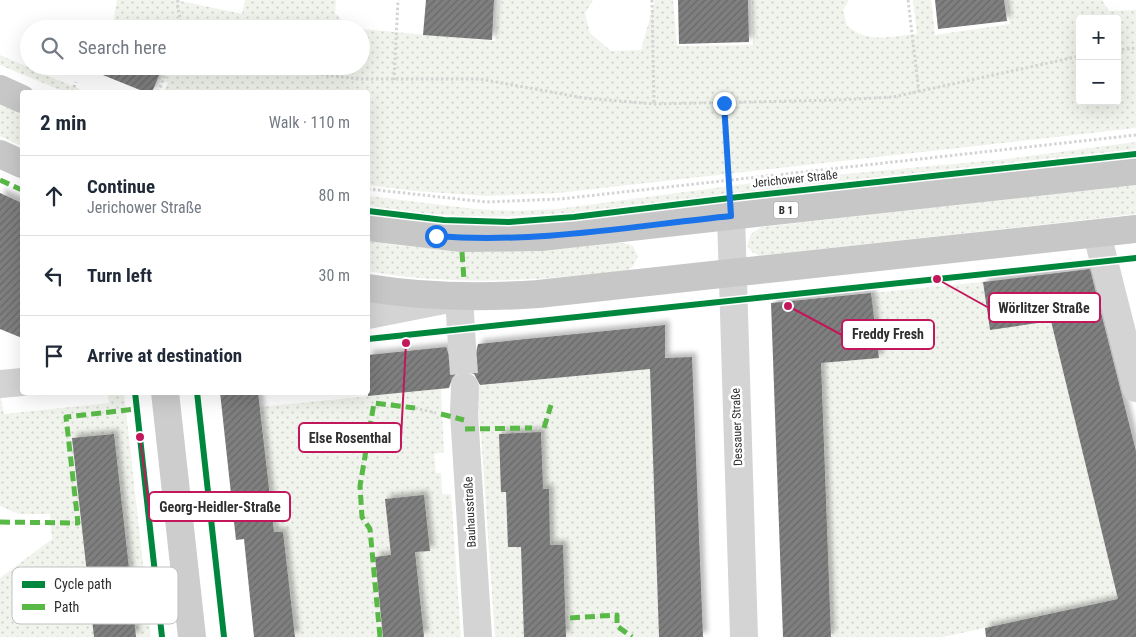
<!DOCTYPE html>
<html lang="en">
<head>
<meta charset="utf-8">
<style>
	body { margin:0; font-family:"Roboto Condensed",sans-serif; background:#f6f6f7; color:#1f2937 }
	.controls { position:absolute; right:15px; top:15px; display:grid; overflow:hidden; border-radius:5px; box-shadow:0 5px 20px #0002 }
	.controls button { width:45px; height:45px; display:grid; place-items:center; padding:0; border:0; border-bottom:1px solid #e0e1e3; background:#fff; color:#1f2937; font:25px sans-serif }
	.stop { position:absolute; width:15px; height:15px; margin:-11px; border:4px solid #1a73e8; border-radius:50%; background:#fff }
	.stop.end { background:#1a73e8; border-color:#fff; box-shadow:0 1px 5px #0008 }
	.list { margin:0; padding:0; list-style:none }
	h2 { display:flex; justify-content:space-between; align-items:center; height:65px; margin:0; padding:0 20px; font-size:21px }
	h2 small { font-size:16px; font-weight:400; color:#747a83 }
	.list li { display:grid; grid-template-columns:32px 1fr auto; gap:15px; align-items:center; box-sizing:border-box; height:80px; padding:0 20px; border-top:1px solid #e0e1e3 }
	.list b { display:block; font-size:19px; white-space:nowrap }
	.list p { margin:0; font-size:16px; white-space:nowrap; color:#747a83 }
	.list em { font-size:16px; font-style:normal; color:#747a83 }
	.icon { flex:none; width:28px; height:28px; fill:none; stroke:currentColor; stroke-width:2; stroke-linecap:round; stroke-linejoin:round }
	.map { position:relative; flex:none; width:1136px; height:637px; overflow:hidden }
	.search { position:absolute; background:#fff; box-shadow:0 5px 20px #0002; left:20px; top:20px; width:350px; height:55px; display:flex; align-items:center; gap:12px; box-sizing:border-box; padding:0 18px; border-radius:28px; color:#747a83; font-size:19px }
	.panel { position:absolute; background:#fff; box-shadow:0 5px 20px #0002; left:20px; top:90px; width:350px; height:305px; border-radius:5px }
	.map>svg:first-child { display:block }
</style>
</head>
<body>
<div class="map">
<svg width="1136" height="637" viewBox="0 0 1136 637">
	<defs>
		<pattern id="grass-dots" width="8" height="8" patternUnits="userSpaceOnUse" patternTransform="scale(1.25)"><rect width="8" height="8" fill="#f0f4ec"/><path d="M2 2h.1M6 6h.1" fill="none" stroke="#ced2cb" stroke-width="1.8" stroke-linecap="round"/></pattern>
		<pattern id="building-hatch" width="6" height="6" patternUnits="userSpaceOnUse" patternTransform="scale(1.25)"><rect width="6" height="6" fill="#7f7f7f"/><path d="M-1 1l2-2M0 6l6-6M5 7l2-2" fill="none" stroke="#686868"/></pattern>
		<filter id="shadow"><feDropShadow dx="4.5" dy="-4.5" stdDeviation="2.5" flood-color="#0004"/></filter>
	</defs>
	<rect width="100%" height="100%" fill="#fff"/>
	<path fill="url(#grass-dots)" fill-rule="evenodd" d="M117,0H176L242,14L245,0H336L335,13L349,28L353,29H112Z
		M499,0H593L585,13L590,33L611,51L641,50L655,0H673L677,46L753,45L752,0H849L843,10L847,26C870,44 890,36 917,34L913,0H931L935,35L1010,24L1007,0H1102L1109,11L1136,10V128L558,193L486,196L415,191L368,185V92H164L168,83L158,79L163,66H361V29L495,41ZM1080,19H1117V101H1080Z
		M0,55L81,90L86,92H65L0,65Z
		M0,105L22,114V146L0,136Z
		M1136,142V149C1012,163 889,175 765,190C633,205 500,232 368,205V196L475,209L516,211L557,209L760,182L1007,159Z
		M1136,185V214L760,256L752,252L747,246L751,234L761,227Z
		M368,241C433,251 496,254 562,249C581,248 617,237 633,246L638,256L633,266L627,271C540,280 454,287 368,271Z
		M983,282L990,330L1051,321L1118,599L943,637H831L821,363L879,358L871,293Z
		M650,369L659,637H495L481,434L475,386Z
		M441,389L444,452L434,454L436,473H441L442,494H451L461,637H295L283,532H274L260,407Z
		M108,393H124L151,637H0V578L52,539L50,514H19L0,506V394L4,414L109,403Z"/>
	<path fill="url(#building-hatch)" filter="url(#shadow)" d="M426,0H494L492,40L423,35Z
		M678,0H748L749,42L679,44Z
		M935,0H1004L1007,21L938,29Z
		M163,66L152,92H145L83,67Z
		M0,193L22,203V338L0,329Z
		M1090,269L1136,451V637H986L985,628L1118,599L1051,321L990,330L983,282Z
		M871,293L879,358L821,363L831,637H783L771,303Z
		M665,325V358L692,357L703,637H659L650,369L480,385L474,374L465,371L457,373L452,378L449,388L368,396V355L446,347L449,355L455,360L463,362L471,359L476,353L478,344Z
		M220,392H258L274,532H283L295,637H254L244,539L236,540Z
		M541,432L543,489H549L550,545H563L566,637H524L521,547H508L506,492H501L499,434Z
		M114,434L131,586L136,637H94L72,438Z
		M424,495L430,551L415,552L424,637H383L375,557L391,555L385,499Z"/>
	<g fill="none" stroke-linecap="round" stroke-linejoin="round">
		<path stroke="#d5d5d5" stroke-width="28" stroke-dasharray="28 14" stroke-linecap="butt" d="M462,346L465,387"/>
		<path stroke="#d4d4d4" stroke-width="3" stroke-dasharray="2.5 2.5" stroke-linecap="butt" d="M178,0C176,10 183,19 180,29
			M652,0L654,104
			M908,0L919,93
			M182,23L192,29
			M1117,50L1136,48
			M277,66L311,73L358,79H480L584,98L654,104L839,100L893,97L1080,56
			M394,80L398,0
			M72,92L76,82
			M158,92L169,66
			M724,103L729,189
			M368,189L486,202L560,199L1136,135
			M415,408L436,413
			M532,428H544"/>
		<path stroke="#d4d4d4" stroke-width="28" d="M731,216L744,637
			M1097,234L1136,388
			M368,315L459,297L462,346
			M0,384L22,382
			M465,387L464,413L478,637"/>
		<path stroke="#cdcdcd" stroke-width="28" d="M165,392L192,637"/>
		<path stroke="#c7c7c7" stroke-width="28" d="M0,89L22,99
			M0,154L22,164
			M368,227L462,238L541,237L1136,171
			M368,288C424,297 481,298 538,294L1136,229"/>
		<path stroke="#58b947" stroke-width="5" stroke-dasharray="10 5" stroke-linecap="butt" d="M0,180L22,190
			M462,252L464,280
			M441,414L464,420
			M544,428L551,405
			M465,429L532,428
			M0,522L78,523L66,417L136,409
			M570,618L617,615V626L632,637
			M380,637L370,529L362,517L360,486L374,403L415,408"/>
		<g stroke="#fff" stroke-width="9">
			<path id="cycleway" d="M368,211L444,220L509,222L574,217L730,198L1136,154
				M368,339L1136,258
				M135,392L162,637
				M197,392L224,637"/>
		</g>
		<use href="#cycleway" stroke="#00873e" stroke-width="6"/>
	</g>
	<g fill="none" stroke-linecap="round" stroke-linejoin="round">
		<path stroke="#1a73e8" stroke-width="6" d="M436,236C534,244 633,226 731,216L724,103"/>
	</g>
	<g text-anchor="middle" stroke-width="5" stroke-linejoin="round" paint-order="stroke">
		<rect fill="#fff" stroke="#6d6d6d" stroke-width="1" x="773.5" y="201.5" width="25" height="17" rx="4"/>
		<g font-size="11" font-weight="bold" fill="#2f2f2f">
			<text x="786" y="214">B 1</text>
		</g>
		<g font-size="12" fill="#2f2f2f" stroke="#fff">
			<text transform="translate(795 179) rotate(-6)" y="4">Jerichower Straße</text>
			<text transform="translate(737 427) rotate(-92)" y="4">Dessauer Straße</text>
			<text transform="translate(470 512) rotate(-93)" y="4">Bauhausstraße</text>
		</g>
	</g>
	<rect x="12" y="567" width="166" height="57" rx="8" fill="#fff" stroke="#c1c1c1" stroke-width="1"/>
	<rect x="22" y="581" width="23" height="7" fill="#00873e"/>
	<rect x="22" y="604" width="23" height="6" fill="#58b947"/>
	<g font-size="14" fill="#2f2f2f">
		<text x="54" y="589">Cycle path</text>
		<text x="54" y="612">Path</text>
	</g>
	<path fill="none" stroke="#c2185b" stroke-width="2" d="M937 279L989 308M788 306L842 335M406 343L401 438M140 437L149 507"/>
	<g fill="#c2185b" stroke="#fff" stroke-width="2">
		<circle cx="937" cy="279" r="5"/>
		<circle cx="788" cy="306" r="5"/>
		<circle cx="406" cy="343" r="5"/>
		<circle cx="140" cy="437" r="5"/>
	</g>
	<g fill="#fff" stroke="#c2185b" stroke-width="2">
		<rect x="989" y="293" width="111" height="29" rx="5"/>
		<rect x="842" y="320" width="92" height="29" rx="5"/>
		<rect x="299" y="423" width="102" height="29" rx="5"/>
		<rect x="149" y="492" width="141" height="29" rx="5"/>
	</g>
	<g font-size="14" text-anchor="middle" font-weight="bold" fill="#2f2f2f">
		<text x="1044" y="313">Wörlitzer Straße</text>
		<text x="888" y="339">Freddy Fresh</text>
		<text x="350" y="443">Else Rosenthal</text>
		<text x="220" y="512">Georg-Heidler-Straße</text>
	</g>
</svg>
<div class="controls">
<button>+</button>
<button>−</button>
</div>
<div class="stop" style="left:436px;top:236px"></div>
<div class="stop end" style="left:724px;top:103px"></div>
<div class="search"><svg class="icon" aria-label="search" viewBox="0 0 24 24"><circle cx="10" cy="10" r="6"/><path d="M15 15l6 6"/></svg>Search here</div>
<section class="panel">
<h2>2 min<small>Walk · 110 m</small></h2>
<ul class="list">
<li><svg class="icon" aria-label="ahead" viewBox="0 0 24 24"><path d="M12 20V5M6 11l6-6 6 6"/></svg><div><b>Continue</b><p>Jerichower Straße</p></div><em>80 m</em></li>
<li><svg class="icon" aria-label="left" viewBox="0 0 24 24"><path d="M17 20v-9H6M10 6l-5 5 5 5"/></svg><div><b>Turn left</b></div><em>30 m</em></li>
<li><svg class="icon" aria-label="arrive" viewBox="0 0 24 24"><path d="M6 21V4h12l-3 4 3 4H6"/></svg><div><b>Arrive at destination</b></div></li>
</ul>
</section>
</div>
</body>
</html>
